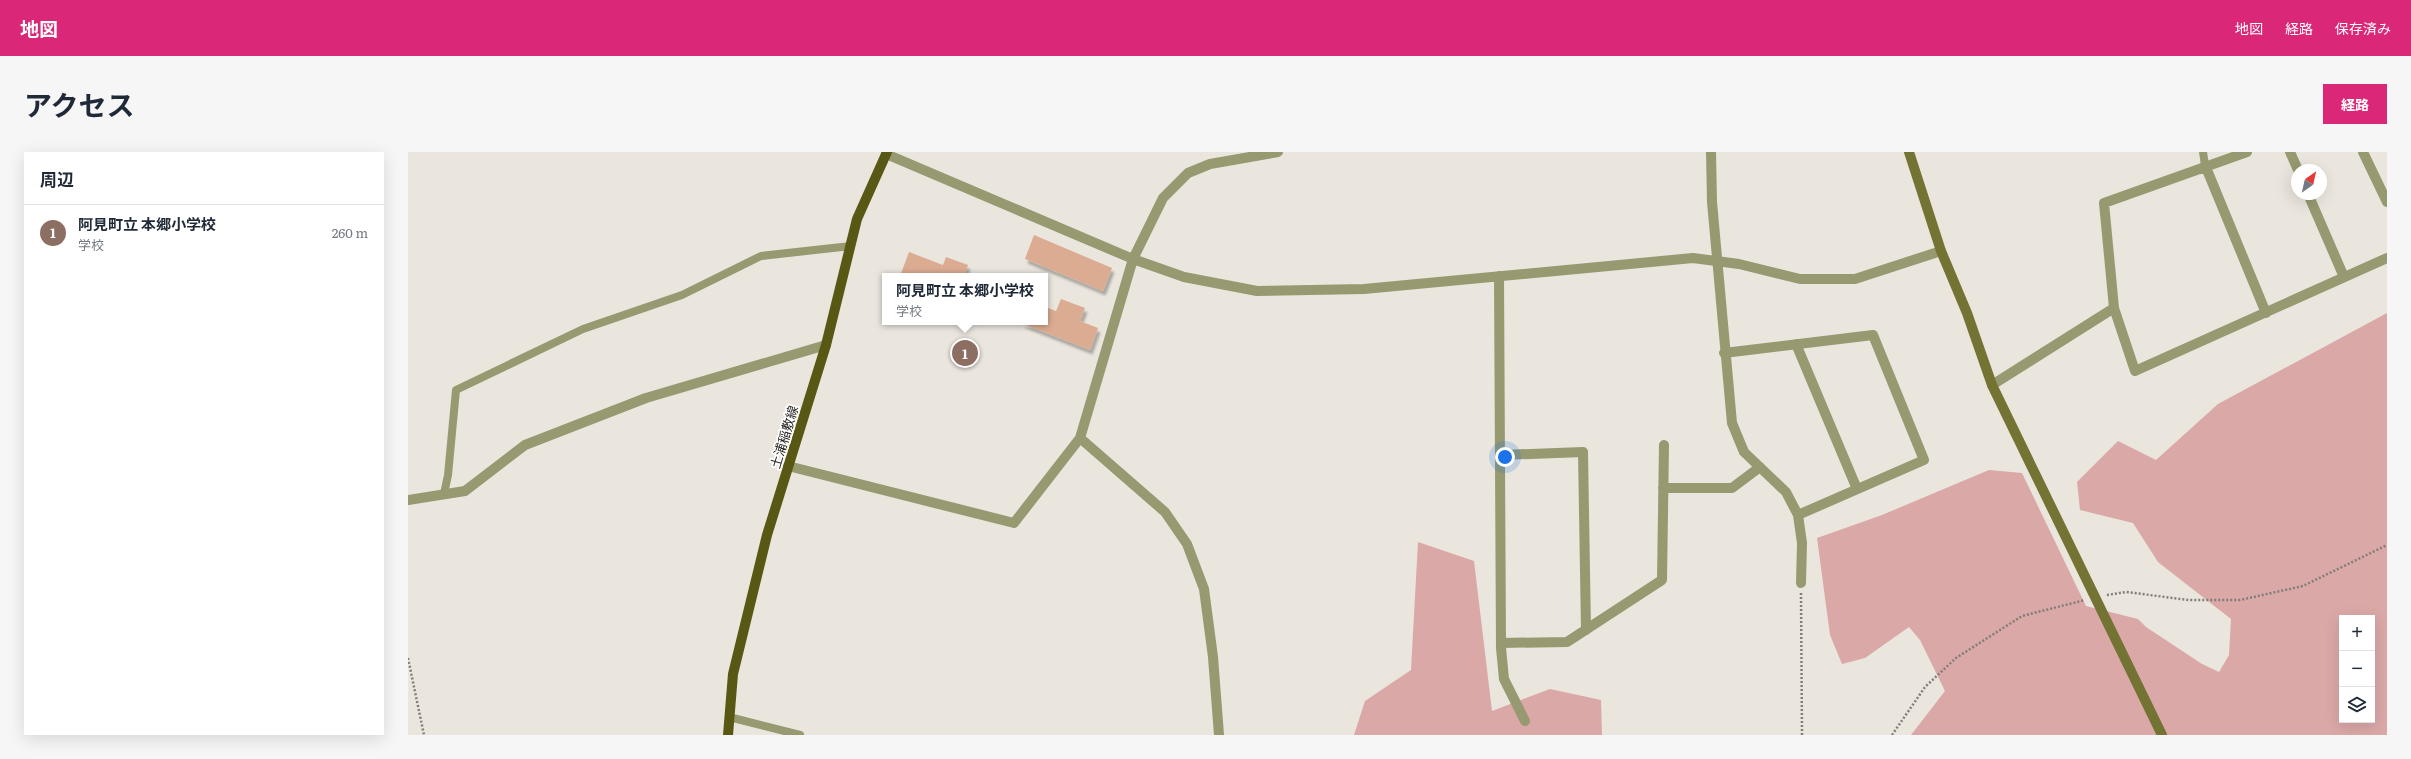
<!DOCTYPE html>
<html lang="ja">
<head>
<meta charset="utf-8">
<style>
	body { margin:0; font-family:Literata,"Noto Sans JP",serif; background:#f6f6f7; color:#1f2937 }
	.controls { position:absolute; right:12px; bottom:12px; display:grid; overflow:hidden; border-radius:0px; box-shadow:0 4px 16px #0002 }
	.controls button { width:36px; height:36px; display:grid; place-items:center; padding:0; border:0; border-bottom:1px solid #e0e1e3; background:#fff; color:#1f2937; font:20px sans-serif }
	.compass { position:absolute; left:1883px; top:12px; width:36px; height:36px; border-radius:50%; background:#fff; box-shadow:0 4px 16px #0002; rotate:34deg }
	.you { position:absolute; left:1097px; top:305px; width:14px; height:14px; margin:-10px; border:3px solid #fff; border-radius:50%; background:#1a73e8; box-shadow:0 0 0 6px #1a73e833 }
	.badge { display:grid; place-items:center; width:26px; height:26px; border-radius:50%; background:#db2777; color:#fff; font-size:13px; font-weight:700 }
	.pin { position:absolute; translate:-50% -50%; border:2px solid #fff; box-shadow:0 1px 4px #0006 }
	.popup { position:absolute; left:474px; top:121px; width:166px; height:52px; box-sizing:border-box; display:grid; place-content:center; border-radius:0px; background:#fff; filter:drop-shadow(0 1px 3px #0005); font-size:13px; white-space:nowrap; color:#747a83 }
	.popup b { font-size:15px; color:#1f2937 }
	.popup::after { content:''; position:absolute; left:50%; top:100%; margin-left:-8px; border:8px solid transparent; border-top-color:#fff }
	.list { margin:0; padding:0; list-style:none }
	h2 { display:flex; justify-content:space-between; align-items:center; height:52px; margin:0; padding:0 16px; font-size:17px }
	h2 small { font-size:13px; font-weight:400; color:#747a83 }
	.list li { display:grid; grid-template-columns:26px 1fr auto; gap:12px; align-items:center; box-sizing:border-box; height:56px; padding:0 16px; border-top:1px solid #e0e1e3 }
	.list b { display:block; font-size:15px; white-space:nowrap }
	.list p { margin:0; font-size:13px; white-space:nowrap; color:#747a83 }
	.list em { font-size:13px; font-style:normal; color:#747a83 }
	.icon { flex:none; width:22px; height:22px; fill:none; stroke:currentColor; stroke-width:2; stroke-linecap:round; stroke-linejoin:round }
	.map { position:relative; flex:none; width:1979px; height:583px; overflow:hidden; border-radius:0px }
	header { display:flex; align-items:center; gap:24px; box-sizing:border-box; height:56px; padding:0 20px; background:#db2777; color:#fff }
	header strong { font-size:19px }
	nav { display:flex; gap:22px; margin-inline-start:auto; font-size:14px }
	.intro { display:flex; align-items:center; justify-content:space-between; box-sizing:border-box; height:96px; padding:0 24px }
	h1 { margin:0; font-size:28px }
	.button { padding:10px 18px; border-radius:0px; background:#db2777; color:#fff; font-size:14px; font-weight:700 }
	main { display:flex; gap:24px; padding:0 24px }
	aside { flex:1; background:#fff; border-radius:0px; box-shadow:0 4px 16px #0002 }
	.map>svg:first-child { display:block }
</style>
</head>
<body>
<header>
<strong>地図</strong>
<nav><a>地図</a><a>経路</a><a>保存済み</a></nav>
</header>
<div class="intro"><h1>アクセス</h1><a class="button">経路</a></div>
<main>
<aside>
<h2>周辺<small></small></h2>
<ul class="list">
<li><span class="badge" style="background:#8d6e63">1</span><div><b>阿見町立 本郷小学校</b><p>学校</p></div><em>260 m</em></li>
</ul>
</aside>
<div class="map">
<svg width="1979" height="583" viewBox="0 0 1979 583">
	<defs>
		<filter id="shadow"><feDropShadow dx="2.5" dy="4.5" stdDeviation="1" flood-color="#0004"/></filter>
	</defs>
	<rect width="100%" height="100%" fill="#eae5dd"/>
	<path fill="#daa8a7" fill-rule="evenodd" d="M1979,161V583H1503L1537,539L1512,488L1501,475L1457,506L1434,512L1422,483L1409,386L1474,363L1581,318L1614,321L1678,454L1730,467L1738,475L1794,512L1811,520L1821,503L1823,467L1750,410L1725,371L1672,358L1669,330L1710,289L1748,308L1810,252ZM1934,466H1964V568H1934Z
		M1010,390L1066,409L1084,559L1142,537L1193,548L1194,583H946L957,549L1003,518Z"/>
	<path fill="#dcac92" filter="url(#shadow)" d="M626,83L704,116L695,139L617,107Z
		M501,100L535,113L538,105L560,113L557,122L560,124H492Z
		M653,147L677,156L672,169L690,176L682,198L613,171L637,170V155L648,159Z"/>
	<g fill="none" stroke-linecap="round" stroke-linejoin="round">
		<path stroke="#817e79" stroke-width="2.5" stroke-dasharray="2 2" stroke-linecap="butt" d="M1393,441L1394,583
			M1699,443L1718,440L1781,448H1832L1895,434L1979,393
			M0,506L16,583
			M1484,583L1517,535L1548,506L1614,464L1677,448"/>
		<path stroke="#979970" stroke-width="8" d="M1795,0L1797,13
			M36,342L40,323L48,238L175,177L274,143L353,104L443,94
			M321,565L392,583"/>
		<path stroke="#979970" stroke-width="10" d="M1303,0L1304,50L1324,271L1336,300L1378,340L1390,363L1394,391L1393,431
			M1839,0L1696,51L1706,156L1727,219L1979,106
			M1882,0L1890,18
			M1955,0L1979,50
			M478,2L725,107L776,125L849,139L956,137L1285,106L1331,112L1392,127H1447L1533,99
			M1797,13L1858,161
			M1900,42L1936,125
			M1091,124L1093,496L1096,527L1117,569
			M1388,192L1449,337
			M1316,201L1465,183L1516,308L1390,363
			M1584,233L1706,156
			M672,286L757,360L779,392L796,437L805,505L811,583
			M1093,303L1175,300L1178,478
			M380,314L606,371L672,286L725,107L755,46L780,21L802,12L870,0
			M1255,336H1324L1352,315
			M0,348L57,339L117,293L238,246L418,193
			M1093,491L1159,490L1254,428L1256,293"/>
		<path stroke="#737333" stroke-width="10" d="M1501,0L1533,99L1559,161L1584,233L1754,583"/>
		<path stroke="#585714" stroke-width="10" d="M320,583L325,522L359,383L418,193L449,67L479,0"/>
	</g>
	<g text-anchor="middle" stroke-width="3.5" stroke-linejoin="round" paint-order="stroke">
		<g font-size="13" fill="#272623" stroke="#fff">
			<text transform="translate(376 285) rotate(-73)" y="5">土浦稲敷線</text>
		</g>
	</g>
</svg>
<div class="controls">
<button>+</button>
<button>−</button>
<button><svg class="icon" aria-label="layers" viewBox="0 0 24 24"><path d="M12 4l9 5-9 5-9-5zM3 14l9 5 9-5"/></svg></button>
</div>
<svg class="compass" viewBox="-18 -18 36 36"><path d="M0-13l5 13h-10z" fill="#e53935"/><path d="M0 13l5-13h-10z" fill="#747a83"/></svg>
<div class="you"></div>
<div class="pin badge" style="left:557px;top:201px;background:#8d6e63">1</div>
<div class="popup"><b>阿見町立 本郷小学校</b>学校</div>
</div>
</main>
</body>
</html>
